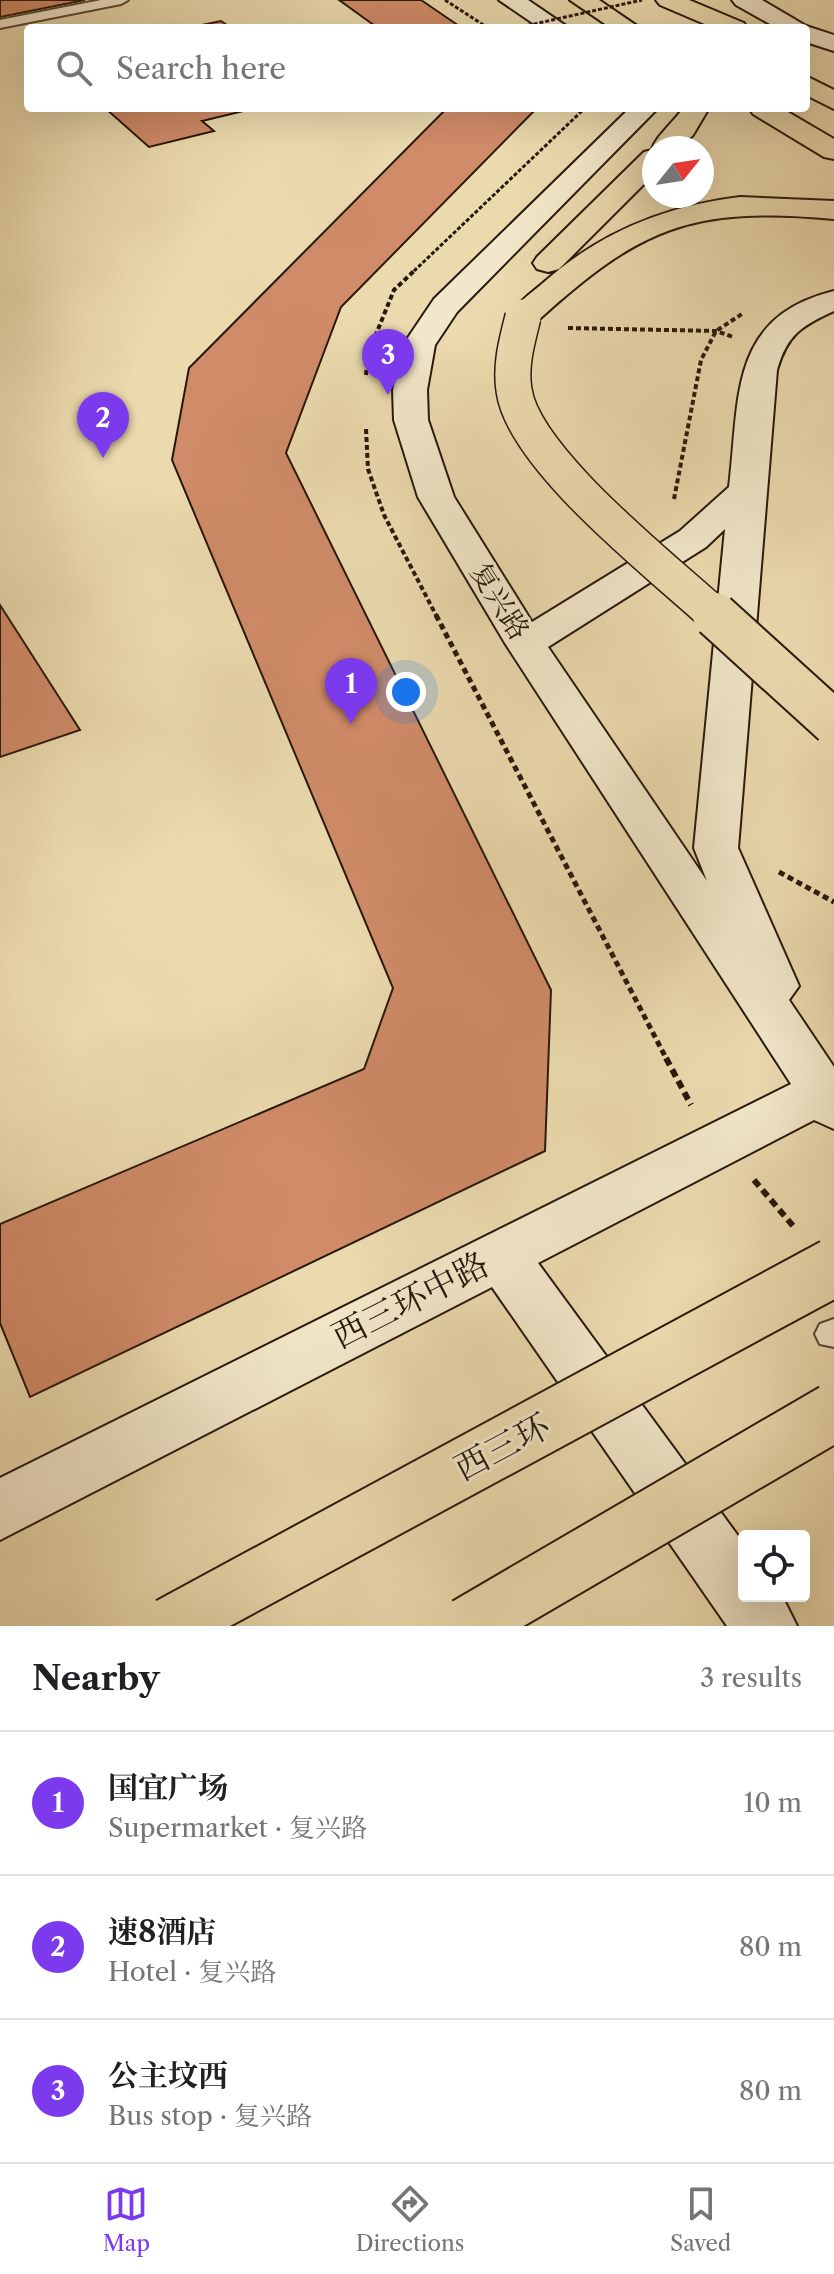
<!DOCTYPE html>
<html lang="en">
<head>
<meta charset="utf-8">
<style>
	body { margin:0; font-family:"Libre Caslon Text","Noto Serif SC",serif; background:#f2f2f2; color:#202124 }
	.controls { position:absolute; right:24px; bottom:24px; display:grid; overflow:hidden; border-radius:8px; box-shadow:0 8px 32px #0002 }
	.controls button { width:72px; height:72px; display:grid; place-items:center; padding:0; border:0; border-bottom:2px solid #e0e0e0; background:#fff; color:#202124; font:40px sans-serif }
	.compass { position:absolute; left:642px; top:136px; width:72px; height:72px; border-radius:50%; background:#fff; box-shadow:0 8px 32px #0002; rotate:60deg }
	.you { position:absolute; left:406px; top:692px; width:28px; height:28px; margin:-20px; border:6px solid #fff; border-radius:50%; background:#1a73e8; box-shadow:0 0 0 12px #1a73e833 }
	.badge { display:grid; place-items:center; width:52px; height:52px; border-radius:50%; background:#7c3aed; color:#fff; font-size:26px; font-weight:700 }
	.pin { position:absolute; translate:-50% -66px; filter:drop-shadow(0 2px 4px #0008) }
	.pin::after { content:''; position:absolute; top:42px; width:28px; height:24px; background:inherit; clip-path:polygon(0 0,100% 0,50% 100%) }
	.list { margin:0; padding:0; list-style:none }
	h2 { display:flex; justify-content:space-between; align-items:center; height:104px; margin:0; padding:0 32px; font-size:34px }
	h2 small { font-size:26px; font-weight:400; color:#757577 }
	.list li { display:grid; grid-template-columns:52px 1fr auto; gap:24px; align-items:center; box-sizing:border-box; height:144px; padding:0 32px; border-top:2px solid #e0e0e0 }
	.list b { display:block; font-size:30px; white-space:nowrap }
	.list p { margin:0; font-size:26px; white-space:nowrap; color:#757577 }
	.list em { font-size:26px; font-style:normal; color:#757577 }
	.icon { flex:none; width:44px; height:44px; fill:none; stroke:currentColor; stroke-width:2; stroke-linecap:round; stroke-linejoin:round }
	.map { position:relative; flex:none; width:834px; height:1626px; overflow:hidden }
	.search { position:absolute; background:#fff; box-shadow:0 8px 32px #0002; left:24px; right:24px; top:24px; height:88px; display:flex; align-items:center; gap:20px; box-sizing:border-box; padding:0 28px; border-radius:8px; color:#757577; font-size:30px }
	.sheet { height:536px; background:#fff }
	nav { display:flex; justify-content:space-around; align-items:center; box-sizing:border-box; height:112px; border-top:2px solid #e0e0e0; background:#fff; font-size:22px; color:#757577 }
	nav a { display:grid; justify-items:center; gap:4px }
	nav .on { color:#7c3aed }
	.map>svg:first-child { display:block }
</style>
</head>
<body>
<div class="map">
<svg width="834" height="1626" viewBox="0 0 834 1626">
	<rect width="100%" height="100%" fill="#ebdaae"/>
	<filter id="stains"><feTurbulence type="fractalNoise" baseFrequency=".0025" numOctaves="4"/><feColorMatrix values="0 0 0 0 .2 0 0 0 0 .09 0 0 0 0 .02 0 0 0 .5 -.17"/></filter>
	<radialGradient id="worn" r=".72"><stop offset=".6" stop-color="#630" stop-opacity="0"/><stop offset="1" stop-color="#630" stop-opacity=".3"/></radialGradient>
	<path fill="#d08b68" stroke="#28180c" stroke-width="2" d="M0,0H85L0,17Z
		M339,0H421L462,28H378Z
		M221,21L231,28H187Z
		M105,108H256L202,121L214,131L149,147Z
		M447,108H537L341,307L286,453L551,990L545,1151L30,1397L0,1323V1224L364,1069L393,988L172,460L189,368Z
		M0,605L80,730L0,757Z"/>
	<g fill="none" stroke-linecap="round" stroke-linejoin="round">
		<g stroke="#594834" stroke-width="4">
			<path id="lane" d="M101,0H128L121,4L0,28V20Z
				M834,1319V1347L820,1344L815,1334L820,1324Z"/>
		</g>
		<g stroke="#28180c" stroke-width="4">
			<path id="secondary" d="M499,0H528L569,28H540Z
				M732,0H762L806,26L834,35V51L806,42V28H777L736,5Z
				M630,108H658L457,312L435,345L427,390L428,420L454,497L532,622L680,531L729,487C740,398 728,317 834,291V311C801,326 787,335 777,370L738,848L799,986L789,1000L834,1067V1129L814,1120L538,1263L744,1544V1596H782L797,1626H727L492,1287L0,1540V1478L791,1084L505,643L418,497L394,420L393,390L403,345L434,299ZM725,529L694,848L707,881L548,647L706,547Z"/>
		</g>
		<g stroke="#28180c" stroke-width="4">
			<path id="highway" d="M570,0H599L640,28H611Z
				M656,0H689L744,23L747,28H714L660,5Z
				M806,76L834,90V109L806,95Z
				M683,108H709L693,135L679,148H654V174L559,269L548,272L537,269L533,263L537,257L644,152L652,150C654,138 675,121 683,108Z
				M749,108H781L834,139V159L824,157L753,114Z
				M740,197L834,201V219C690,206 640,227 534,324L523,327L512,324L507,317C516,304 531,293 543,283C600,232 665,206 740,197Z"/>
		</g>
		<path stroke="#28180c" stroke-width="3" stroke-dasharray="4 2" stroke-linecap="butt" d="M445,0L485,26
			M414,271L584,109L581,108"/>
		<path stroke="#28180c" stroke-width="4" stroke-dasharray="5 3" stroke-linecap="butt" d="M568,328L716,331L733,337
			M366,375L368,354L394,290L416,269
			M366,429L368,469L384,515L437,617
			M674,499L701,360L716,331L742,314"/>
		<path stroke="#28180c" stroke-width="5" stroke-dasharray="6 4" stroke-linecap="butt" d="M436,615L667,1060
			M779,872L834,902"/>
		<path stroke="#28180c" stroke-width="6" stroke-dasharray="8 5" stroke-linecap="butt" d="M666,1058L691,1105
			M754,1180L794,1227"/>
		<use href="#lane" fill="#f2e7ca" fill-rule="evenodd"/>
		<use href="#secondary" fill="#f2e7ca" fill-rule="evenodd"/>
		<use href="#highway" fill="#ebdaae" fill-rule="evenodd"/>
		<g stroke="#28180c" stroke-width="38" stroke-linecap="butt">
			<path id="highway-bridge-far2" d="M523,317C517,341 510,365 514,390C523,459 665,569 717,617"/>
		</g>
		<g stroke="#28180c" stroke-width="48" stroke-linecap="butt">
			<path id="highway-bridge-far1" d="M715,615L834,723"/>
		</g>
		<g stroke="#28180c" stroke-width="61" stroke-linecap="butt">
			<path id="highway-bridge" d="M170,1626L834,1267
				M467,1626L834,1412"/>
		</g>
		<path stroke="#28180c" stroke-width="3" stroke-dasharray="4 2" stroke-linecap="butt" d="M516,28L642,0"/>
		<use href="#highway-bridge-far2" stroke="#ebdaae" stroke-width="35"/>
		<use href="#highway-bridge-far1" stroke="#ebdaae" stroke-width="44"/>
		<use href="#highway-bridge" stroke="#ebdaae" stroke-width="57"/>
	</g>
	<g text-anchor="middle" stroke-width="6" stroke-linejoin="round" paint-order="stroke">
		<g font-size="28" fill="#28180c" stroke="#f2e7ca">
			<text transform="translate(500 601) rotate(58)" y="10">复兴路</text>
		</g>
		<g font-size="34" fill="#28180c" stroke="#f2e7ca">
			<text transform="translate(410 1300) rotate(-27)" y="12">西三环中路</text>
			<text transform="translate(502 1447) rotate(-28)" y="12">西三环</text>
		</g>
	</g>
	<rect width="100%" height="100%" filter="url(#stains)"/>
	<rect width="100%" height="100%" fill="url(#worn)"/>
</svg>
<div class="controls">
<button><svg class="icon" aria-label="locate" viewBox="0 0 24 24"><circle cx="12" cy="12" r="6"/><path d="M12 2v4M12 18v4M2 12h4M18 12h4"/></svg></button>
</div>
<svg class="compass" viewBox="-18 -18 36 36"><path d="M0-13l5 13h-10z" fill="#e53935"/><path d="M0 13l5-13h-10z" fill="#757577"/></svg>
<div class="you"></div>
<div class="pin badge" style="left:351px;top:724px">1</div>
<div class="pin badge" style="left:103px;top:458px">2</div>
<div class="pin badge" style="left:388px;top:395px">3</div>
<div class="search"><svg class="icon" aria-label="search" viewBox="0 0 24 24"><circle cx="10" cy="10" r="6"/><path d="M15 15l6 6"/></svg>Search here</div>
</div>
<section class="sheet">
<h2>Nearby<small>3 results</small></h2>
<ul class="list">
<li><span class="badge">1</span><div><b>国宜广场</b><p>Supermarket · 复兴路</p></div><em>10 m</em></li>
<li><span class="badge">2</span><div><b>速8酒店</b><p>Hotel · 复兴路</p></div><em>80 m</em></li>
<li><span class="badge">3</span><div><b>公主坟西</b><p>Bus stop · 复兴路</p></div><em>80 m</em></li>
</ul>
</section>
<nav>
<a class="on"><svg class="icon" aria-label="map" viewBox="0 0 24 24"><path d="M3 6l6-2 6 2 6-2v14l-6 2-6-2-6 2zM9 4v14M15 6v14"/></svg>Map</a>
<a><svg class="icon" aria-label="directions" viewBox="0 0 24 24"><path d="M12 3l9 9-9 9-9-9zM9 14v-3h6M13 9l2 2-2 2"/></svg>Directions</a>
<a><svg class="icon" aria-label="saved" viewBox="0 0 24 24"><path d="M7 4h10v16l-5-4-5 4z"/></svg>Saved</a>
</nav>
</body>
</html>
